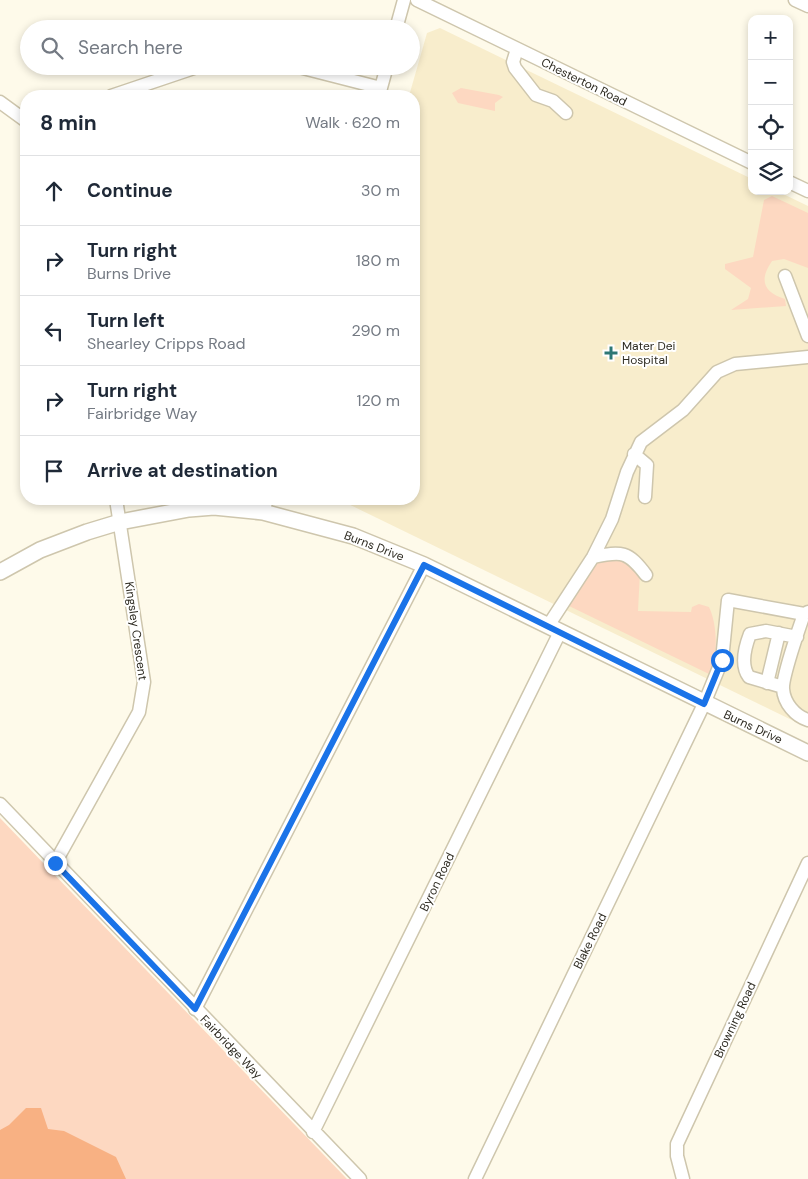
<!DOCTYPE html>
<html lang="en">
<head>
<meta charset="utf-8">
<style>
	body { margin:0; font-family:"DM Sans",sans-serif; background:#f6f6f7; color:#1f2937 }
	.controls { position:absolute; right:15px; top:15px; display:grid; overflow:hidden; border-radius:10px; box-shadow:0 2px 8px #0003 }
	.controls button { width:45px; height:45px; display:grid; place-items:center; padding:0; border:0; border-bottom:1px solid #e0e1e3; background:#fff; color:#1f2937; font:25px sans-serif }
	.stop { position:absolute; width:15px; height:15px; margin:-11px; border:4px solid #1a73e8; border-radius:50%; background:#fff }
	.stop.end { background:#1a73e8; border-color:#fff; box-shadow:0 1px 5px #0008 }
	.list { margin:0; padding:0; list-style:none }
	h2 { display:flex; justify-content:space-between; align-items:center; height:65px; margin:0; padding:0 20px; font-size:21px }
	h2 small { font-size:16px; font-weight:400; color:#747a83 }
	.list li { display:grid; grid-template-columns:32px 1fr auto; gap:15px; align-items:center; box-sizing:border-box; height:70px; padding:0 20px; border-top:1px solid #e0e1e3 }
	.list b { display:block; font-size:19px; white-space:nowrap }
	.list p { margin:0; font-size:16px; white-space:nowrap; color:#747a83 }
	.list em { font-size:16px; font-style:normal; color:#747a83 }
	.icon { flex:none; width:28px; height:28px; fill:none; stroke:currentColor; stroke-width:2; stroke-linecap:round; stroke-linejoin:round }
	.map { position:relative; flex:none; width:808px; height:1179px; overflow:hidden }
	.search { position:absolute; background:#fff; box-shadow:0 2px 8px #0003; left:20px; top:20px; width:400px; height:55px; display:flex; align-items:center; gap:12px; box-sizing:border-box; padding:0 18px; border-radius:28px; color:#747a83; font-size:19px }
	.panel { position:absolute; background:#fff; box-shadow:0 2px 8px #0003; left:20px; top:90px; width:400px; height:415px; border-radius:20px }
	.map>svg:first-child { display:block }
</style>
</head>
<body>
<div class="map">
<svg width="808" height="1179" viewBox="0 0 808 1179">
	<rect width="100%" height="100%" fill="#fefaea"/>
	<path fill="#f8edcc" d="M440,28L752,179V191H777L808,206V728L338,499H414V96H409L427,33Z"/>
	<path fill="#fdd8c1" d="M461,88L499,95L503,97L495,103V111L458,103L452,93Z
		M772,196L808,213V268L784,259L772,261C759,280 763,292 785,299L786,306L731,310L748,299L751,288L725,269V264L753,257L764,200Z
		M624,558L640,572L638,611L691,612L692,607L699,604L709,607C717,623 719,657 709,674L567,605L596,561Z
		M0,818L347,1179H0Z"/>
	<path fill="#f8b183" d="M26,1108H41L48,1129L64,1131L116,1157L126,1179H0V1130L9,1125Z"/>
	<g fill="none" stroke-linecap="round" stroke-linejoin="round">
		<g stroke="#cec6ad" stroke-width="15">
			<path id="minor" d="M417,0L752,163
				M795,0L808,6
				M396,29L404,0
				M517,49L513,62L515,68L536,95L553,101L566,113
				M295,66L381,88
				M379,95L387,66
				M111,96L200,66
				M0,102L26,121
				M789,182L808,191
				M785,276L808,336
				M634,454L647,465L645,497
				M214,507L230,499
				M263,512L267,499
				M593,557C622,551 628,551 646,575
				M804,614C799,628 782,678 783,689C784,703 795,716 808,720
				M548,626L593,557L612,519L627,472L641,442L683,410L717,372L735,364L808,357
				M767,683L779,633
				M783,687L749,677C740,665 745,647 750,634L766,631L797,637
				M0,804L360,1179
				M55,863L139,712L144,682L116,499
				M195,1009L424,565
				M313,1132L560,632
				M475,1179L704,704L722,660L728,600L804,614L808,612
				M683,1179L677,1156V1144L808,863"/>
		</g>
		<g stroke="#cec6ad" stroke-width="18">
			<path id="major" d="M0,572L40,550L87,532L120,522L189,509L214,507L263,512L353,536L424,565L808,753"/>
		</g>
		<use href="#minor" stroke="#fff" stroke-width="12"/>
		<use href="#major" stroke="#fff" stroke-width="15"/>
	</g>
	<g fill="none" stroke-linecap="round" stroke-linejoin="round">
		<path stroke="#1a73e8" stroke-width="6" d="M55,863L195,1009L424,565L704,704L722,660"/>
	</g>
	<path fill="#2d7775" stroke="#fff" stroke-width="2" d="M608.5 345.5h5v5h5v5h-5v5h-5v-5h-5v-5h5z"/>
	<g text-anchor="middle" stroke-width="4" stroke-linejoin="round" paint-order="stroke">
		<g font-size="12" fill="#2e2b22" stroke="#fff">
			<text transform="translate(584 82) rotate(26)" y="4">Chesterton Road</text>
			<text transform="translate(374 546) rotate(21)" y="4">Burns Drive</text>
			<text transform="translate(136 631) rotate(82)" y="4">Kingsley Crescent</text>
			<text transform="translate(753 727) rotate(25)" y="4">Burns Drive</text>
			<text transform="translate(437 882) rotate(-64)" y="4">Byron Road</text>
			<text transform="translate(590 941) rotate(-64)" y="4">Blake Road</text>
			<text transform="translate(735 1020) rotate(-65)" y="4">Browning Road</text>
			<text transform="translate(231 1047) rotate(46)" y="4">Fairbridge Way</text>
		</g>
		<g font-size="12" fill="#2e2b22" stroke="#fff" text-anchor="start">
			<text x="622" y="350">Mater Dei<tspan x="622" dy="14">Hospital</tspan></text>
		</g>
	</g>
</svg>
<div class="controls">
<button>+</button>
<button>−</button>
<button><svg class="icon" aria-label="locate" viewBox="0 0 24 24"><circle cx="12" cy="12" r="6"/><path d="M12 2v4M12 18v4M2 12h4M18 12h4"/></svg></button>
<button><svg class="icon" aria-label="layers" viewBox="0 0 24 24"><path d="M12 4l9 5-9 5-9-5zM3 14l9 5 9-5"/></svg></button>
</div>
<div class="stop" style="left:722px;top:660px"></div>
<div class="stop end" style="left:55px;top:863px"></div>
<div class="search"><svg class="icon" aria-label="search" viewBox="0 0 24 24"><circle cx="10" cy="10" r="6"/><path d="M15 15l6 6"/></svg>Search here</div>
<section class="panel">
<h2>8 min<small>Walk · 620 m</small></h2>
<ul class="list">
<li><svg class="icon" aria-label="ahead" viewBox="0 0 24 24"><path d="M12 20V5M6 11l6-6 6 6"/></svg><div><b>Continue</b></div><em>30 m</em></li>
<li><svg class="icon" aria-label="right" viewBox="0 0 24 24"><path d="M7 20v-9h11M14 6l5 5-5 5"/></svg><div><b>Turn right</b><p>Burns Drive</p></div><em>180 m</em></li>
<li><svg class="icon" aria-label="left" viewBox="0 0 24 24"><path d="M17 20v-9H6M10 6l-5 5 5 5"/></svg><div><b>Turn left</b><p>Shearley Cripps Road</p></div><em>290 m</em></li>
<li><svg class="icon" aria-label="right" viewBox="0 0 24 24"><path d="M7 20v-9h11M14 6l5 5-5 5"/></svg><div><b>Turn right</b><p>Fairbridge Way</p></div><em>120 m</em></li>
<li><svg class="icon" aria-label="arrive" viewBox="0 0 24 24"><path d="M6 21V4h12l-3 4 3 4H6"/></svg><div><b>Arrive at destination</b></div></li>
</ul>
</section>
</div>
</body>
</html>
